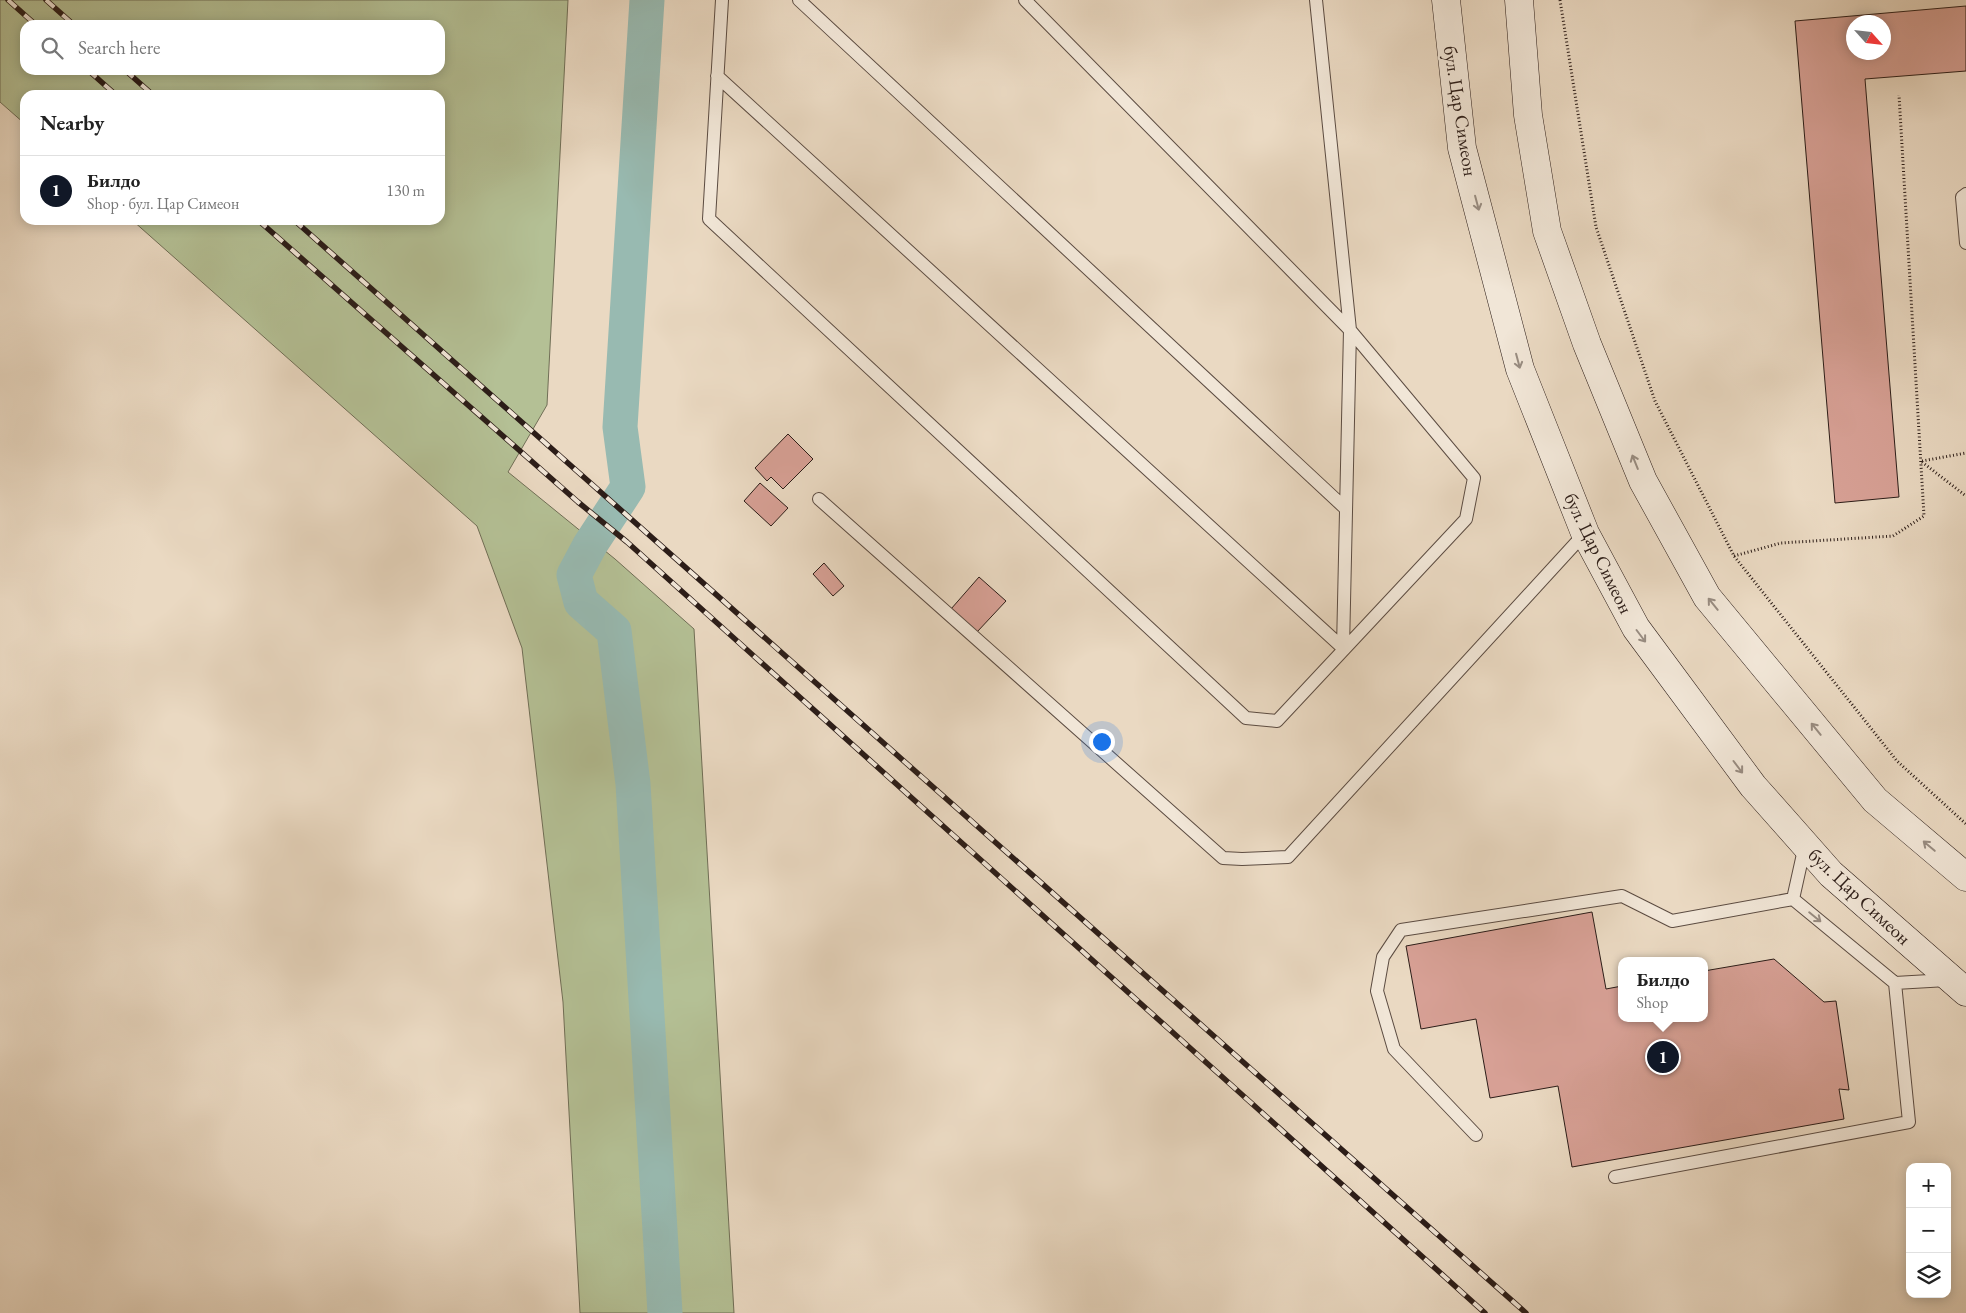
<!DOCTYPE html>
<html lang="en">
<head>
<meta charset="utf-8">
<style>
	body { margin:0; font-family:"EB Garamond",serif; background:#f6f6f6; color:#222 }
	.controls { position:absolute; right:15px; bottom:15px; display:grid; overflow:hidden; border-radius:10px; box-shadow:0 2px 12px #0003 }
	.controls button { width:45px; height:45px; display:grid; place-items:center; padding:0; border:0; border-bottom:1px solid #e0e0e0; background:#fff; color:#222; font:25px sans-serif }
	.compass { position:absolute; left:1846px; top:15px; width:45px; height:45px; border-radius:50%; background:#fff; box-shadow:0 2px 12px #0003; rotate:117deg }
	.you { position:absolute; left:1101px; top:741px; width:18px; height:18px; margin:-12px; border:4px solid #fff; border-radius:50%; background:#1a73e8; box-shadow:0 0 0 8px #1a73e833 }
	.badge { display:grid; place-items:center; width:32px; height:32px; border-radius:50%; background:#111827; color:#fff; font-size:16px; font-weight:700 }
	.pin { position:absolute; translate:-50% -50%; border:2px solid #fff; box-shadow:0 1px 5px #0006 }
	.popup { position:absolute; left:1618px; top:957px; width:90px; height:65px; box-sizing:border-box; display:grid; place-content:center; border-radius:10px; background:#fff; filter:drop-shadow(0 1px 4px #0005); font-size:16px; white-space:nowrap; color:#767676 }
	.popup b { font-size:19px; color:#222 }
	.popup::after { content:''; position:absolute; left:50%; top:100%; margin-left:-10px; border:10px solid transparent; border-top-color:#fff }
	.list { margin:0; padding:0; list-style:none }
	h2 { display:flex; justify-content:space-between; align-items:center; height:65px; margin:0; padding:0 20px; font-size:21px }
	h2 small { font-size:16px; font-weight:400; color:#767676 }
	.list li { display:grid; grid-template-columns:32px 1fr auto; gap:15px; align-items:center; box-sizing:border-box; height:70px; padding:0 20px; border-top:1px solid #e0e0e0 }
	.list b { display:block; font-size:19px; white-space:nowrap }
	.list p { margin:0; font-size:16px; white-space:nowrap; color:#767676 }
	.list em { font-size:16px; font-style:normal; color:#767676 }
	.icon { flex:none; width:28px; height:28px; fill:none; stroke:currentColor; stroke-width:2; stroke-linecap:round; stroke-linejoin:round }
	.map { position:relative; flex:none; width:1966px; height:1313px; overflow:hidden }
	.search { position:absolute; background:#fff; box-shadow:0 2px 12px #0003; left:20px; top:20px; width:425px; height:55px; display:flex; align-items:center; gap:12px; box-sizing:border-box; padding:0 18px; border-radius:15px; color:#767676; font-size:19px }
	.panel { position:absolute; background:#fff; box-shadow:0 2px 12px #0003; left:20px; top:90px; width:425px; height:135px; border-radius:15px }
	.map>svg:first-child { display:block }
</style>
</head>
<body>
<div class="map">
<svg width="1966" height="1313" viewBox="0 0 1966 1313">
	<rect width="100%" height="100%" fill="#ead9c2"/>
	<filter id="stains"><feTurbulence type="fractalNoise" baseFrequency=".004" numOctaves="4"/><feColorMatrix values="0 0 0 0 .2 0 0 0 0 .09 0 0 0 0 .02 0 0 0 .5 -.17"/></filter>
	<radialGradient id="worn" r=".72"><stop offset=".6" stop-color="#630" stop-opacity="0"/><stop offset="1" stop-color="#630" stop-opacity=".3"/></radialGradient>
	<path fill="#b4c095" stroke="#706e56" fill-rule="evenodd" d="M0,0H568L547,405L508,472L615,559L694,629L734,1313H580L563,1002L522,648L477,526L132,220H440V95H25V124L0,102ZM25,25H440V70H25Z"/>
	<g fill="none" stroke-linecap="round" stroke-linejoin="round">
		<path stroke="#98bab1" stroke-width="35" d="M647,0L620,427L628,487L590,545L574,575L581,602L614,631L633,784L665,1313"/>
	</g>
	<path fill="#d7a095" stroke="#2c1d18" fill-rule="evenodd" d="M1966,6V71L1865,79L1899,497L1835,503L1795,21ZM1854,22H1884V52H1854Z
		M788,434L813,459L783,489L771,477L767,481L755,468Z
		M760,483L788,508L771,526L744,501Z
		M824,563L844,586L833,596L813,574Z
		M979,577L1006,601L977,632L951,609Z
		M1592,912L1606,989L1622,986V1018H1704V971L1774,959L1824,1002L1836,1001L1849,1090L1839,1089L1844,1119L1572,1167L1558,1086L1490,1098L1476,1019L1421,1029L1406,946Z"/>
	<g fill="none" stroke-linecap="round" stroke-linejoin="round">
		<g stroke="#5c4c42" stroke-width="14">
			<path id="lane" d="M722,0L709,219L1246,718L1277,721L1466,519L1474,478L1350,330L1316,0
				M799,0L1346,509
				M1025,0L1350,330L1343,648
				M717,76L1343,648
				M1966,194L1962,197L1966,243
				M819,499L1223,858L1242,859L1288,857L1585,533
				M1805,845L1793,899L1895,983L1947,980
				M1476,1135L1394,1049L1377,991L1383,957L1401,930L1622,896L1672,921L1793,899
				M1615,1177L1909,1122L1895,983"/>
		</g>
		<g stroke="#2c1d18" stroke-width="29">
			<path id="secondary" d="M1446,0L1462,148L1520,369L1585,533L1636,628L1753,786L1831,874L1966,992
				M1519,0L1528,115L1547,231L1587,344L1643,481L1707,597L1875,800L1966,877"/>
		</g>
		<path stroke="#2c1d18" stroke-width="3" stroke-dasharray="1 2.5" stroke-linecap="butt" d="M1560,0L1596,227L1655,401L1734,556L1897,761L1966,824
			M1922,461L1966,453
			M1922,462L1966,496
			M1734,556L1781,543L1893,536L1924,516L1899,95"/>
		<use href="#lane" stroke="#f1e6d7" stroke-width="12"/>
		<use href="#secondary" stroke="#f1e6d7" stroke-width="28"/>
		<g stroke="#2c1d18" stroke-width="5.5">
			<path id="rail" d="M8,0L36,25
				M46,0L74,25
				M88,70L116,95
				M125,70L153,95
				M258,220L578,502L627,542L1485,1313
				M294,220L1526,1313"/>
		</g>
		<use href="#rail" stroke="#f1e6d7" stroke-width="4" stroke-dasharray="11" stroke-linecap="butt"/>
	</g>
	<defs><path id="oneway-shaft" d="M-6 0H5M1.5-3L5.5 0L1.5 3" fill="none" stroke-width="1.6" stroke-linecap="round" stroke-linejoin="round" transform="scale(1.25)"/></defs>
	<g stroke="#988c81">
		<use href="#oneway-shaft" transform="translate(1477 203) rotate(75)"/>
		<use href="#oneway-shaft" transform="translate(1518 361) rotate(75)"/>
		<use href="#oneway-shaft" transform="translate(1635 462) rotate(-112)"/>
		<use href="#oneway-shaft" transform="translate(1713 604) rotate(-129)"/>
		<use href="#oneway-shaft" transform="translate(1641 636) rotate(53)"/>
		<use href="#oneway-shaft" transform="translate(1816 729) rotate(-129)"/>
		<use href="#oneway-shaft" transform="translate(1738 767) rotate(53)"/>
		<use href="#oneway-shaft" transform="translate(1929 846) rotate(-140)"/>
		<use href="#oneway-shaft" transform="translate(1815 917) rotate(39)"/>
	</g>
	<g text-anchor="middle" stroke-width="4.5" stroke-linejoin="round" paint-order="stroke">
		<g font-size="19" fill="#2c1d18" stroke="#f1e6d7">
			<text transform="translate(1461 111) rotate(81)" y="7">бул. Цар Симеон</text>
			<text transform="translate(1599 553) rotate(64)" y="7">бул. Цар Симеон</text>
			<text transform="translate(1860 896) rotate(43)" y="7">бул. Цар Симеон</text>
		</g>
	</g>
	<rect width="100%" height="100%" filter="url(#stains)"/>
	<rect width="100%" height="100%" fill="url(#worn)"/>
</svg>
<div class="controls">
<button>+</button>
<button>−</button>
<button><svg class="icon" aria-label="layers" viewBox="0 0 24 24"><path d="M12 4l9 5-9 5-9-5zM3 14l9 5 9-5"/></svg></button>
</div>
<svg class="compass" viewBox="-18 -18 36 36"><path d="M0-13l5 13h-10z" fill="#e53935"/><path d="M0 13l5-13h-10z" fill="#767676"/></svg>
<div class="you"></div>
<div class="pin badge" style="left:1663px;top:1057px">1</div>
<div class="popup"><b>Билдо</b>Shop</div>
<div class="search"><svg class="icon" aria-label="search" viewBox="0 0 24 24"><circle cx="10" cy="10" r="6"/><path d="M15 15l6 6"/></svg>Search here</div>
<section class="panel">
<h2>Nearby<small></small></h2>
<ul class="list">
<li><span class="badge">1</span><div><b>Билдо</b><p>Shop · бул. Цар Симеон</p></div><em>130 m</em></li>
</ul>
</section>
</div>
</body>
</html>
